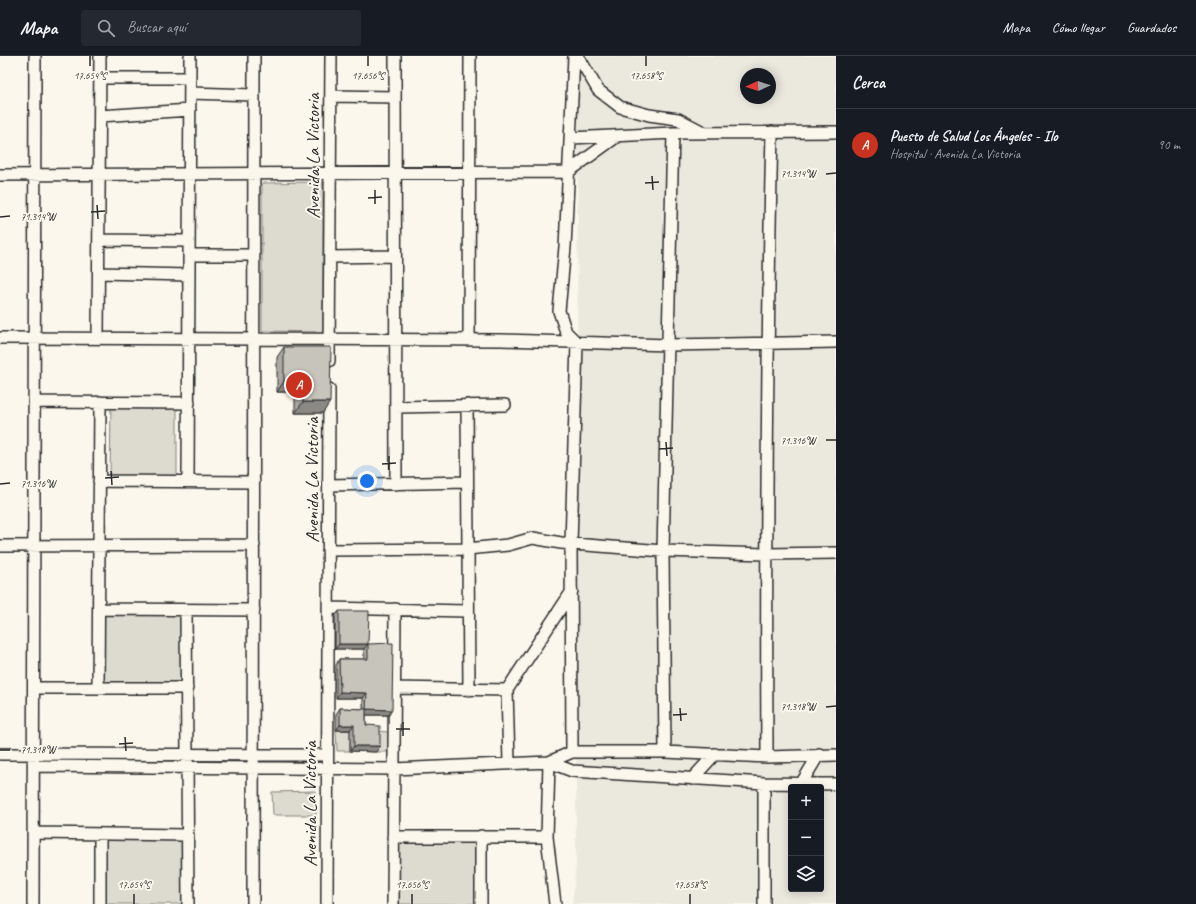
<!DOCTYPE html>
<html lang="es">
<head>
<meta charset="utf-8">
<style>
	body { margin:0; font-family:Caveat,sans-serif; background:#242831; color:#f1f3f6 }
	.controls { position:absolute; right:12px; bottom:12px; display:grid; overflow:hidden; border-radius:4px; box-shadow:0 2px 10px #0003 }
	.controls button { width:36px; height:36px; display:grid; place-items:center; padding:0; border:0; border-bottom:1px solid #363941; background:#171b24; color:#f1f3f6; font:20px sans-serif }
	.compass { position:absolute; left:740px; top:12px; width:36px; height:36px; border-radius:50%; background:#171b24; box-shadow:0 2px 10px #0003; rotate:267deg }
	.you { position:absolute; left:367px; top:425px; width:14px; height:14px; margin:-10px; border:3px solid #fff; border-radius:50%; background:#1a73e8; box-shadow:0 0 0 6px #1a73e833 }
	.badge { display:grid; place-items:center; width:26px; height:26px; border-radius:50%; background:#c8321e; color:#fff; font-size:13px; font-weight:700 }
	.pin { position:absolute; translate:-50% -50%; border:2px solid #fff; box-shadow:0 1px 4px #0006 }
	.list { margin:0; padding:0; list-style:none }
	h2 { display:flex; justify-content:space-between; align-items:center; height:52px; margin:0; padding:0 16px; font-size:17px }
	h2 small { font-size:13px; font-weight:400; color:#9ea1a6 }
	.list li { display:grid; grid-template-columns:26px 1fr auto; gap:12px; align-items:center; box-sizing:border-box; height:72px; padding:0 16px; border-top:1px solid #363941 }
	.list b { display:block; font-size:15px; white-space:nowrap }
	.list p { margin:0; font-size:13px; white-space:nowrap; color:#9ea1a6 }
	.list em { font-size:13px; font-style:normal; color:#9ea1a6 }
	.icon { flex:none; width:22px; height:22px; fill:none; stroke:currentColor; stroke-width:2; stroke-linecap:round; stroke-linejoin:round }
	.map { position:relative; flex:none; width:836px; height:848px; overflow:hidden }
	header { display:flex; align-items:center; gap:24px; box-sizing:border-box; height:56px; padding:0 20px; background:#171b24; border-bottom:1px solid #363941 }
	header strong { font-size:19px }
	nav { display:flex; gap:22px; margin-inline-start:auto; font-size:14px }
	.search { width:280px; height:36px; background:#242831; display:flex; align-items:center; gap:10px; box-sizing:border-box; padding:0 14px; border-radius:4px; color:#9ea1a6; font-size:15px }
	main { display:flex }
	aside { flex:1; background:#171b24 }
	.map>svg:first-child { display:block }
</style>
</head>
<body>
<header>
<strong>Mapa</strong>
<div class="search"><svg class="icon" aria-label="search" viewBox="0 0 24 24"><circle cx="10" cy="10" r="6"/><path d="M15 15l6 6"/></svg>Buscar aquí</div>
<nav><a>Mapa</a><a>Cómo llegar</a><a>Guardados</a></nav>
</header>
<main>
<div class="map">
<svg width="836" height="848" viewBox="0 0 836 848">
	<rect width="100%" height="100%" fill="#fbf7ec"/>
	<filter id="ink" filterUnits="userSpaceOnUse"><feTurbulence type="fractalNoise" baseFrequency=".025" numOctaves="2"/><feDisplacementMap in="SourceGraphic" scale="8" xChannelSelector="R" yChannelSelector="G"/><feConvolveMatrix kernelMatrix="1 2 1 2 8 2 1 2 1" color-interpolation-filters="sRGB"/></filter>
	<g filter="url(#ink)">
		<path fill="#ebe8de" fill-rule="evenodd" d="M578,0H836V848H572L576,809ZM746,18H770V42H746ZM791,731H821V833H791Z"/>
		<path fill="#dddad0" stroke="#84827e" d="M323,126V276L262,275V127Z
			M111,350L177,351V421H110Z
			M104,556L183,557V627L104,626Z
			M336,674H350V695H337Z
			M376,675L389,676V696H376Z
			M315,735L316,759H273L272,736Z
			M104,783H182L183,848H103Z
			M477,783V848H398V785Z"/>
		<g fill="none" stroke-linecap="round" stroke-linejoin="round">
			<g stroke="#2b2b2b" stroke-width="14">
				<path id="minor" d="M395,0L396,428
					M578,0L598,34L620,51L649,59L678,63L703,76
					M100,22H190
					M190,37L254,39
					M331,40L395,41
					M100,60L190,54
					M571,82L673,77L836,76
					M0,119L568,116L616,81
					M99,184L189,185
					M189,199H254
					M330,201L395,200
					M99,217L189,219
					M0,282L502,284L669,289L836,286
					M98,282L100,0
					M469,284L470,0
					M329,305L331,0
					M34,346L189,347
					M467,349L469,634
					M396,351L505,349
					M99,425L254,426
					M188,425L190,0
					M329,429L467,426
					M0,490L254,489
					M328,494L467,493L508,489L533,482L561,487L663,495L766,498L836,497
					M328,552L467,555
					M99,553L254,554
					M186,554L188,848
					M34,632H187
					M98,632L100,346
					M394,632L507,634
					M572,696L571,488L577,287L566,276L559,255L565,191L574,0
					M665,696L663,495L673,77
					M0,698L327,699
					M767,701C766,492 767,284 772,76
					M549,706L572,715L764,727L836,728
					M549,706L547,781L555,848
					M509,707L507,634L572,535
					M34,710L394,713L549,706L572,696H665L767,701L836,699
					M692,723L715,698
					M801,728L819,698
					M33,777L188,779
					M100,778V848
					M481,780V848
					M393,781H547
					M33,848L35,0
					M253,848L254,0
					M327,848L329,333
					M393,848L395,553
					M764,848V727"/>
			</g>
			<use href="#minor" stroke="#fbf7ec" stroke-width="11"/>
		</g>
		<path fill="#aba9a2" stroke="#2b2b2b" d="M284,291L323,357H295V336H277V301Z
			M339,555L368,588L389,659H366V669L376,696L350,695V674H336V658L340,652L363,653V642H336V609L339,603H364V593H335V560Z"/>
		<path fill="#8b8984" stroke="#2b2b2b" d="M284,325H303L295,336H277Z
			M303,346H330L323,357H295Z
			M339,588H368L364,593H335Z
			M340,636L367,637L363,642H336Z
			M366,653L392,654L389,659H363Z
			M340,669H354L350,674H336Z
			M354,690H380L376,696L350,695Z"/>
		<path fill="#c7c4bc" stroke="#2b2b2b" d="M284,291H331L330,346H303V325H284Z
			M339,555H369L368,588H339Z
			M393,587L392,654L366,653L367,637L340,636L339,603H368V588Z
			M340,652L366,653V669L380,670V690H354V669H340Z"/>
	</g>
	<path fill="none" stroke="#2b2b2b" stroke-width="1.5" d="M90,0V10M368,0V10M646,0V10M826,118L836,117M652,120L653,134M645,127L659,126M375,134V148M368,142L382,141M97,149L98,163M91,156L105,155M0,161L10,160M826,384H836M666,386L667,400M659,393L673,392M389,400V414M382,408L396,407M111,415L112,429M105,422L119,421M0,428L10,427M826,651L836,650M680,652L681,665M673,659L687,658M403,666V680M396,673H410M125,681L126,695M119,688L133,687M0,694H10M134,838V848M412,838V848M690,838V848"/>
	<g text-anchor="middle" stroke-width="4" stroke-linejoin="round" paint-order="stroke">
		<g font-size="19" fill="#2b2b2b" stroke="#fbf7ec">
			<text transform="translate(312 100) rotate(-90)" y="7">Avenida La Victoria</text>
			<text transform="translate(311 424) rotate(-90)" y="7">Avenida La Victoria</text>
			<text transform="translate(309 748) rotate(-90)" y="7">Avenida La Victoria</text>
		</g>
	</g>
	<g font-size="10" text-anchor="middle" fill="#2b2b2b" stroke="#fbf7ec" stroke-width="4" stroke-linejoin="round" paint-order="stroke">
		<text x="90" y="23">17.654°S</text>
		<text x="368" y="23">17.656°S</text>
		<text x="646" y="23">17.658°S</text>
		<text x="798" y="121">71.314°W</text>
		<text x="38" y="164">71.314°W</text>
		<text x="798" y="388">71.316°W</text>
		<text x="38" y="431">71.316°W</text>
		<text x="798" y="654">71.318°W</text>
		<text x="38" y="697">71.318°W</text>
		<text x="134" y="832">17.654°S</text>
		<text x="412" y="832">17.656°S</text>
		<text x="690" y="832">17.658°S</text>
	</g>
</svg>
<div class="controls">
<button>+</button>
<button>−</button>
<button><svg class="icon" aria-label="layers" viewBox="0 0 24 24"><path d="M12 4l9 5-9 5-9-5zM3 14l9 5 9-5"/></svg></button>
</div>
<svg class="compass" viewBox="-18 -18 36 36"><path d="M0-13l5 13h-10z" fill="#e53935"/><path d="M0 13l5-13h-10z" fill="#9ea1a6"/></svg>
<div class="you"></div>
<div class="pin badge" style="left:299px;top:329px">A</div>
</div>
<aside>
<h2>Cerca<small></small></h2>
<ul class="list">
<li><span class="badge">A</span><div><b>Puesto de Salud Los Ángeles - Ilo</b><p>Hospital · Avenida La Victoria</p></div><em>90 m</em></li>
</ul>
</aside>
</main>
</body>
</html>
